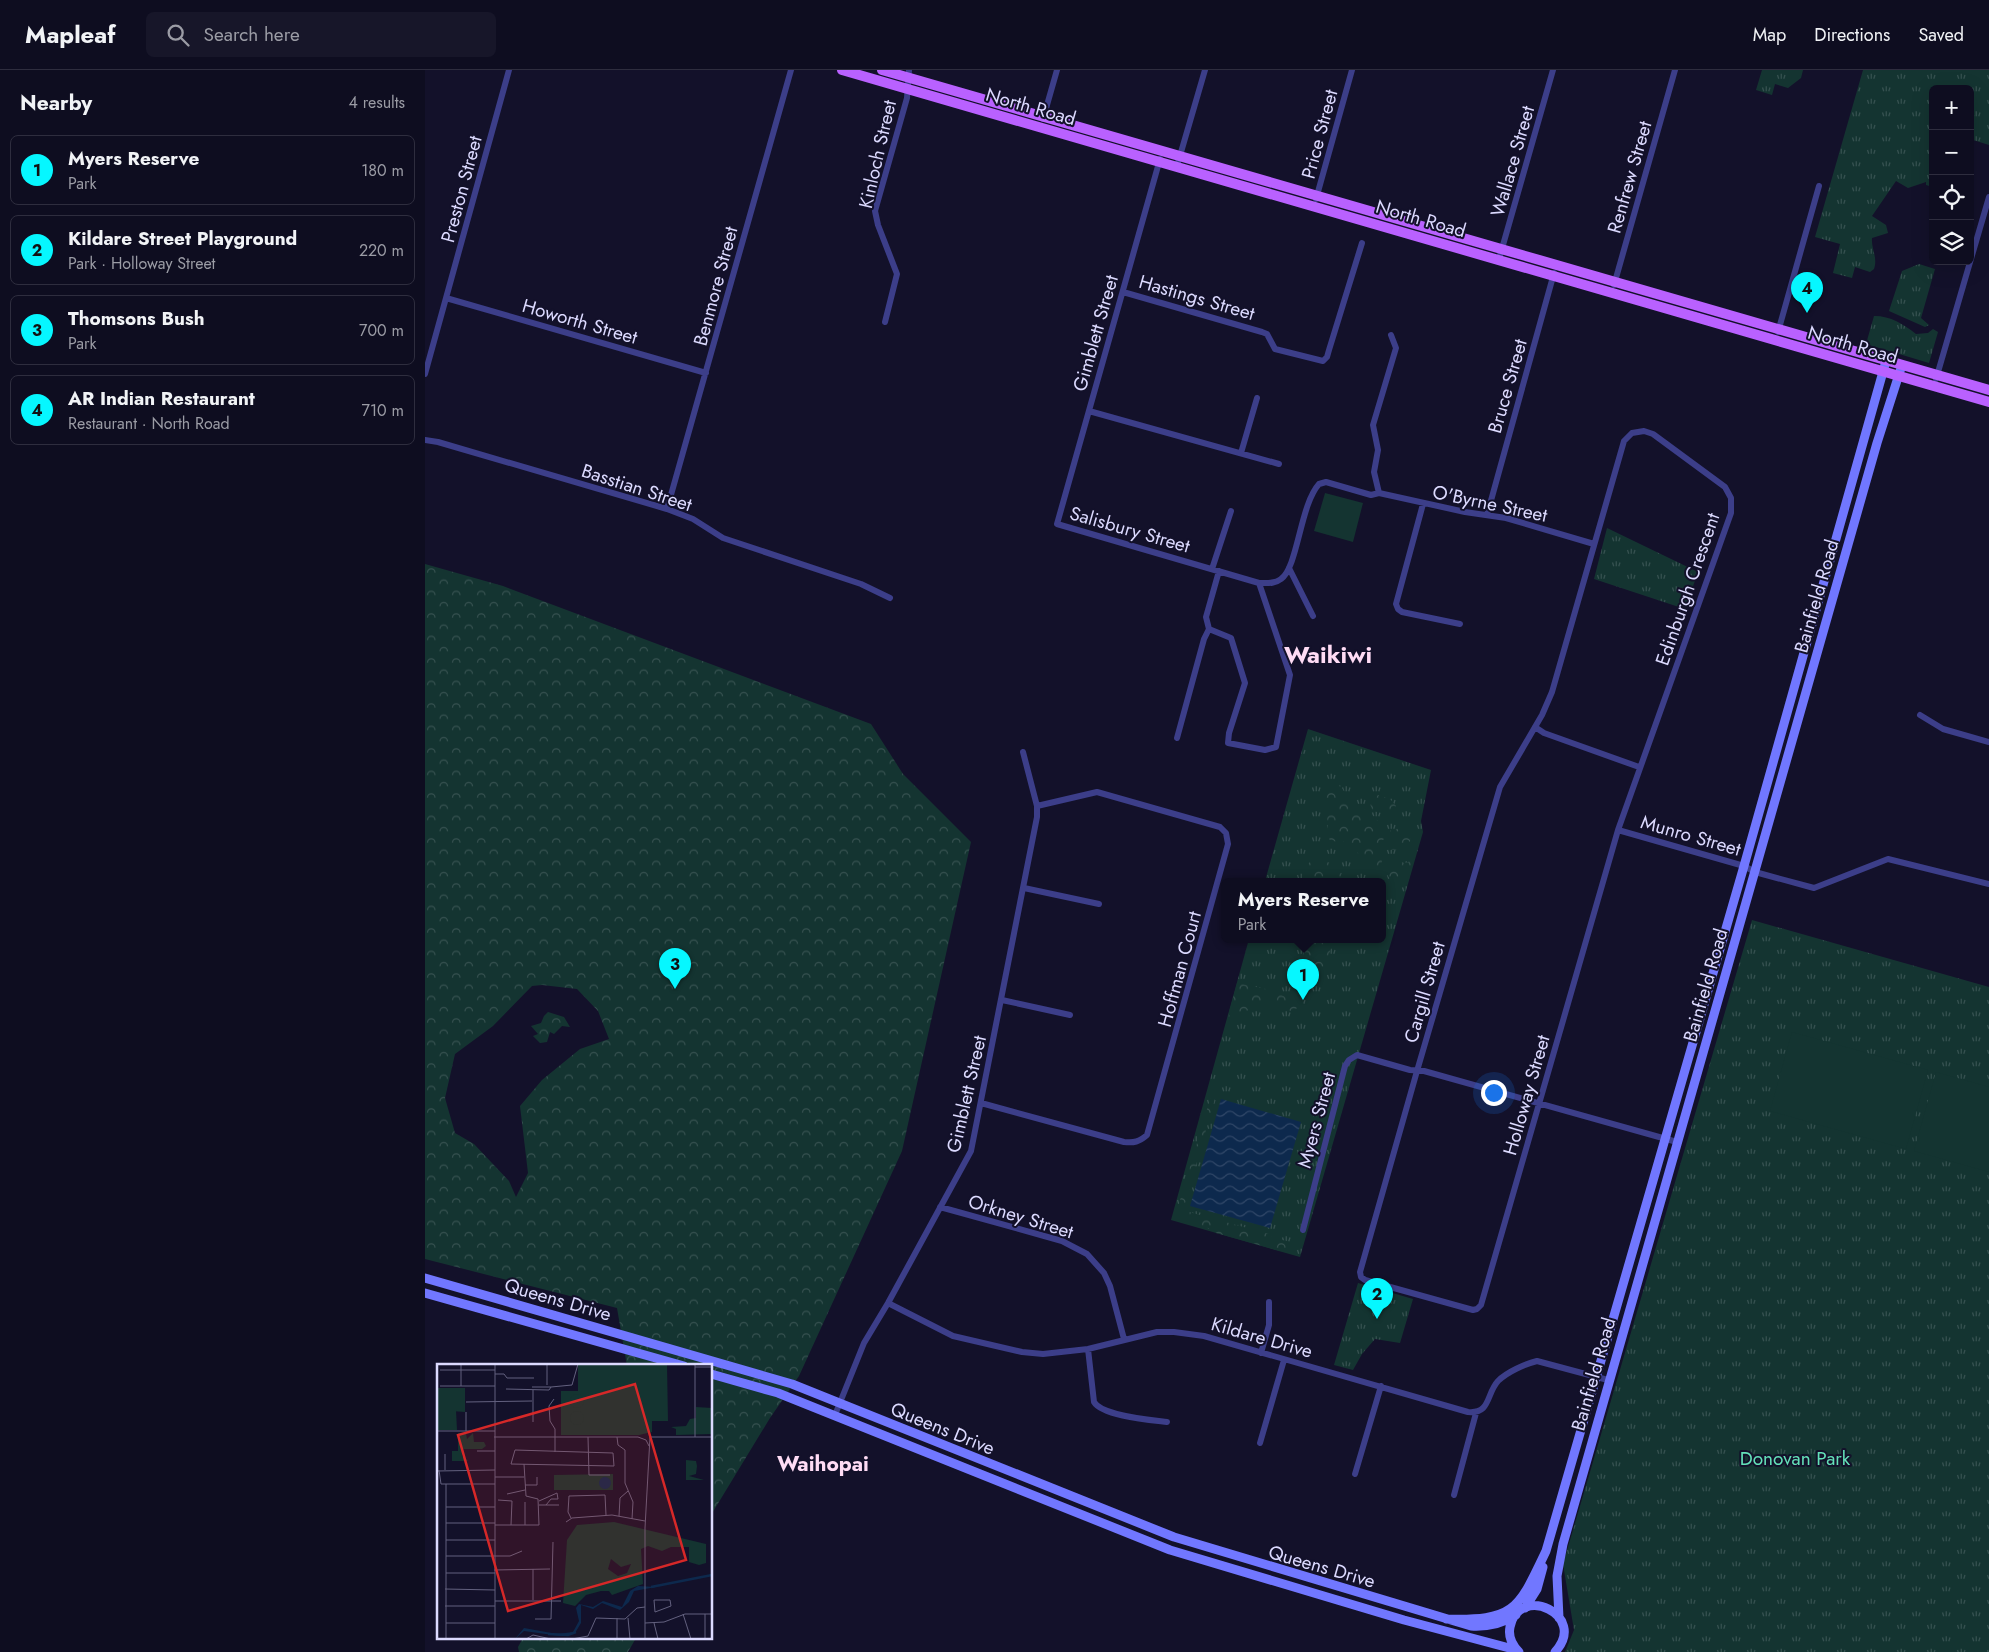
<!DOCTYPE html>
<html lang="en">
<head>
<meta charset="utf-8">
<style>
	body { margin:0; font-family:Jost,sans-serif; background:#171629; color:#f1f3f6 }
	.controls { position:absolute; right:15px; top:15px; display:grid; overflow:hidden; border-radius:8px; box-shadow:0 5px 20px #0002 }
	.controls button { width:45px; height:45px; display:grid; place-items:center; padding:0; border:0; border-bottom:1px solid #2e2d3e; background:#0e0d20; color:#f1f3f6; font:25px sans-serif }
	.you { position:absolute; left:1068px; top:1022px; width:18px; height:18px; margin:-12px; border:4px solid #fff; border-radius:50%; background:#1a73e8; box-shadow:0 0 0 8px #1a73e833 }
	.badge { display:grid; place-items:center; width:32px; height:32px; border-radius:50%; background:#06f7ff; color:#111; font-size:16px; font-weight:700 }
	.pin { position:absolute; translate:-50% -41px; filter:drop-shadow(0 1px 2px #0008) }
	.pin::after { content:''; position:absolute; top:26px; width:18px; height:15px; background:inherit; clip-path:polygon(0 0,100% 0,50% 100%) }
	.popup { position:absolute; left:796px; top:808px; width:165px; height:65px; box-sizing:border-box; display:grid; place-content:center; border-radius:8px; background:#0e0d20; filter:drop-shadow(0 1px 4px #0005); font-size:16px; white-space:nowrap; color:#9b9ca5 }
	.popup b { font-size:19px; color:#f1f3f6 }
	.popup::after { content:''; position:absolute; left:50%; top:100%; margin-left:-10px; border:10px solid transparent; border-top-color:#0e0d20 }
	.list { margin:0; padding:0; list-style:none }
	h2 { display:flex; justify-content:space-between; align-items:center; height:65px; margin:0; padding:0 20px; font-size:21px }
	h2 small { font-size:16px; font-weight:400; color:#9b9ca5 }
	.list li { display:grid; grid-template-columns:32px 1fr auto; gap:15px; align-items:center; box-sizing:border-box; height:70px; margin:0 10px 10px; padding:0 10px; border:1px solid #2e2d3e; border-radius:8px }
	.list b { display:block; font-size:19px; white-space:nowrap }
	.list p { margin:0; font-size:16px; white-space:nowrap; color:#9b9ca5 }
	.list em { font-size:16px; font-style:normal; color:#9b9ca5 }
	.icon { flex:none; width:28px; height:28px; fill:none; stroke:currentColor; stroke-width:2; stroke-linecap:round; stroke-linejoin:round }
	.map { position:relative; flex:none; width:1564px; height:1582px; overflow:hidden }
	header { display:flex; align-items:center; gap:30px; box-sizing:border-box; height:70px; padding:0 25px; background:#0e0d20; border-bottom:1px solid #2e2d3e }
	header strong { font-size:24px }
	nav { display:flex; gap:28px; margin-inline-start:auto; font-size:18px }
	.search { width:350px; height:45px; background:#171629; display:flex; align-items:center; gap:12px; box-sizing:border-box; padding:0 18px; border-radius:8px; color:#9b9ca5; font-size:19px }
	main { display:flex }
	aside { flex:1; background:#0e0d20 }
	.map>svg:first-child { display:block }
</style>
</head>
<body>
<header>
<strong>Mapleaf</strong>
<div class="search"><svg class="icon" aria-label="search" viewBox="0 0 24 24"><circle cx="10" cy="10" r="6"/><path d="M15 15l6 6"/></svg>Search here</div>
<nav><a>Map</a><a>Directions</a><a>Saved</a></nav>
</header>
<main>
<aside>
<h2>Nearby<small>4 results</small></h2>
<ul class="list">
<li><span class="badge">1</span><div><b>Myers Reserve</b><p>Park</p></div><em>180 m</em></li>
<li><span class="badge">2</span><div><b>Kildare Street Playground</b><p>Park · Holloway Street</p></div><em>220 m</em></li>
<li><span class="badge">3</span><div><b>Thomsons Bush</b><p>Park</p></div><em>700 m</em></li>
<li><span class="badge">4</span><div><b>AR Indian Restaurant</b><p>Restaurant · North Road</p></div><em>710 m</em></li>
</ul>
</aside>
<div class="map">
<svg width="1564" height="1582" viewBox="0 0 1564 1582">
	<defs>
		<pattern id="grass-tufts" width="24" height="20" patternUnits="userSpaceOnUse" patternTransform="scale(1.25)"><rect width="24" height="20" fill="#143431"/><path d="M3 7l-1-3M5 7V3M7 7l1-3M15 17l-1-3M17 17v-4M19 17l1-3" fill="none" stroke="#365150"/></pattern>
		<pattern id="forest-crowns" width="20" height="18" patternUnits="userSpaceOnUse" patternTransform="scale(1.25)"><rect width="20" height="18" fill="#143431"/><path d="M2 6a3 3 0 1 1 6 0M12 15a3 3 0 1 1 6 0" fill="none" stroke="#365150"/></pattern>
		<pattern id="water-waves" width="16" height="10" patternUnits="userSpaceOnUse" patternTransform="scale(1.25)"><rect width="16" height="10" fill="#0d294d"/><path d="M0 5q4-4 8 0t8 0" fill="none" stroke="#304768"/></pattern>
	</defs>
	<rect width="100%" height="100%" fill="#13112a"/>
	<path fill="url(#grass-tufts)" d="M1337,0H1378L1376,8L1363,18L1350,14L1347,25L1331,20Z
		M1438,0H1564V75L1545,69V19H1508V90L1506,98L1508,97V117L1501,115V112L1483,118L1471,111L1447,146L1461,155L1463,163L1447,168C1446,179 1453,187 1449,199L1445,202L1430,197L1427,208L1408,203L1415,174L1390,167Z
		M1494,194L1510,199L1496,248L1504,255L1500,257L1464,241L1477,201Z
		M1449,246C1466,246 1478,254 1491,264L1503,263L1508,259L1513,262L1504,293L1441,274Z
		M1182,458L1273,502L1260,539L1169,509Z
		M883,659L1006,700L996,751L998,762L875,1187L746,1150L824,869H957V811H840Z
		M1327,850L1564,917V1582H1140L1149,1560L1138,1494Z
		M933,1213L988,1229L975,1273L950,1269L937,1284L928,1300L909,1295Z"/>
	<path fill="url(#forest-crowns)" fill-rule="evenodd" d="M0,494L78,516L446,654L478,704L546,772L477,1081L374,1306L345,1348L286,1445V1296H202L192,1238L0,1189ZM117,915L152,919L173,941L184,969L155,979L117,1010L95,1036L103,1103L91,1127L84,1111L49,1074L30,1063L20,1028L30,984L68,956L107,916Z
		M904,713L915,715L920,723L924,738L942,740L959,757V769L947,779L957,791L955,804L950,805L945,794L937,790C924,769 931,773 905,771C902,762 903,755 902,746C899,733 892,724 904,713Z
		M954,725L966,730L971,736L970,742L964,744L947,741L945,733L946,727Z
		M982,757L988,762L985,771L977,780H964L962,766L966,760Z
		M895,788C906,793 916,799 921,811H877C880,797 880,792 895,788Z
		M989,790L984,809H965L961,803L962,797H967Z
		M957,814H969L968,823L957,830Z
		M881,869H910L907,873L899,907L878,899V873Z
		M812,913L841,919L861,927L875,924L879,935L866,941L845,934L803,946Z
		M123,942L139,947L145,957L137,956L129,964L125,962L122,972L115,973L108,966L113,964L106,956L116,953L119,946Z
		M791,1016L793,1018L760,1134H754L788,1019Z
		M757,1140L844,1164L848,1168L862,1171L864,1176L855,1181L791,1163L781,1157L754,1148Z
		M98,1568H211L203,1582H94L93,1577Z"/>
	<path fill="#143431" d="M900,423L938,433L928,472L889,461Z
		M1367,962L1503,1000L1481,1079L1345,1041Z
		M1511,1002L1564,1017V1102L1489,1081Z"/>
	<path fill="url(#water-waves)" d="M796,1029L876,1052L845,1158L765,1136Z"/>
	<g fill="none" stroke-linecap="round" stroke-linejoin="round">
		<path stroke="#3c3e89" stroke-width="6" d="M618,49L632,0
			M735,89L632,454L834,513C842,513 850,514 856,509C873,497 875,435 894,414L901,412L946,425L954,423L1040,442L1081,448L1169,474
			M752,96L780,0
			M891,129L927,0
			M1074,189L1128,0
			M1189,215L1250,0
			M698,222L837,262L842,264L850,279L898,291L902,287L904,280L937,173
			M21,228L281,303
			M460,252L472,204L453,155L450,141L482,28L484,0
			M1353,262L1394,116
			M0,304L84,0
			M1511,309L1564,127
			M664,341L854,394
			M1219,361L1228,364L1300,417L1306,428V443L1193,760L1056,1235L1052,1239L1048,1240L940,1210L936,1207L935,1202L992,1001L1075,717L1117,645L1127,622L1199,371L1207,363Z
			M0,370L13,372L242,439L268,449L298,468L436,514L465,528
			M816,383L832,328
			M954,423L949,402L953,380L948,355L971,278L966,265
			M998,434L971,534L973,539L977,542L1035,554
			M242,439L366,0
			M1062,445L1129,203
			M864,498L888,546
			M787,499L806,441
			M784,559L806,568L820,613L804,663L803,673L840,680L851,677L865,605L834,513
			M1495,645L1518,659L1564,672
			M1110,657L1119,663L1214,697
			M752,668L779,569L784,559L781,547L794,501
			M1193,760L1319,796L1330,802L1389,818L1463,789L1564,814
			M599,818L674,834
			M577,930L645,945
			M556,1033L699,1072C709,1073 714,1072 722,1065L803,774L801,763L795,757L672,722L612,736
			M515,1137L637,1171L662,1184L679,1203L685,1216L699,1269
			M878,1160L920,996L924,990L932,985L985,1000L999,1001L1252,1072
			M463,1233L528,1266L597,1282L618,1284L663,1279L732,1262H749L779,1266L1043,1342C1066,1344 1061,1324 1073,1311C1082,1302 1100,1294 1112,1291L1183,1310
			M663,1279L669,1332C677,1346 726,1350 742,1352
			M836,1283L844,1255V1232
			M410,1345L439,1273L463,1233L546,1081L612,747V736L598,682
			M835,1373L859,1290
			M930,1404L956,1316
			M1029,1425L1051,1343"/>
		<path stroke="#7177ff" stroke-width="9" d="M0,1208L367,1314L749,1467L1046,1556C1063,1557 1077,1554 1091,1545
			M0,1223L259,1296
			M286,1304L353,1323L745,1480L979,1550L1092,1580L1091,1582
			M1100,1538L1112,1519L1118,1497
			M1134,1548L1132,1506L1138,1474L1452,373L1477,295
			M1021,1549C1090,1551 1093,1540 1121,1481L1319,796L1461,291
			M1094,1582C1087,1575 1083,1567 1085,1557C1094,1513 1164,1545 1130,1582"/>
		<path stroke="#b961ff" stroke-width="10" d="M417,0L1564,332
			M457,0L1564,320"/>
	</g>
	<g text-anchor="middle" stroke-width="4" stroke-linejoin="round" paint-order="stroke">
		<g font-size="19" fill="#dcdaff" stroke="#13112a">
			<text transform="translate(606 36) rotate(16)" y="7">North Road</text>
			<text transform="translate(894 64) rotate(-75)" y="7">Price Street</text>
			<text transform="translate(452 84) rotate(-77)" y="7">Kinloch Street</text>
			<text transform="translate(1087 91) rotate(-74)" y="7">Wallace Street</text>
			<text transform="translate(1204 107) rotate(-74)" y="7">Renfrew Street</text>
			<text transform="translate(36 119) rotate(-75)" y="7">Preston Street</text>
			<text transform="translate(996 148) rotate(16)" y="7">North Road</text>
			<text transform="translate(290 216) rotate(-75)" y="7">Benmore Street</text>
			<text transform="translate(772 227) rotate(16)" y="7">Hastings Street</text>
			<text transform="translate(155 251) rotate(16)" y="7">Howorth Street</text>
			<text transform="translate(670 263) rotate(-74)" y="7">Gimblett Street</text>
			<text transform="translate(1428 274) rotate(16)" y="7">North Road</text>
			<text transform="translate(1082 316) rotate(-74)" y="7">Bruce Street</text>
			<text transform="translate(212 417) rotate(18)" y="7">Basstian Street</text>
			<text transform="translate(1065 433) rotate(12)" y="7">O'Byrne Street</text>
			<text transform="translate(705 459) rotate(16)" y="7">Salisbury Street</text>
			<text transform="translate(1262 519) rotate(-71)" y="7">Edinburgh Crescent</text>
			<text transform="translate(1391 526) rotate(-74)" y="7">Bainfield Road</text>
			<text transform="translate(1266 765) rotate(16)" y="7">Munro Street</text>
			<text transform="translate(754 899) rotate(-75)" y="7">Hoffman Court</text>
			<text transform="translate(1280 915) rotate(-74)" y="7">Bainfield Road</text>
			<text transform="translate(999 922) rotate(-74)" y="7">Cargill Street</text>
			<text transform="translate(541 1024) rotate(-77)" y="7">Gimblett Street</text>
			<text transform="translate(1101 1025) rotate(-74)" y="7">Holloway Street</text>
			<text transform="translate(891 1050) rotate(-75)" y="7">Myers Street</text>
			<text transform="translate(596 1146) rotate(17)" y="7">Orkney Street</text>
			<text transform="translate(133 1229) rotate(16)" y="7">Queens Drive</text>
			<text transform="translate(837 1267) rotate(16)" y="7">Kildare Drive</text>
			<text transform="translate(1168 1304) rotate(-74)" y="7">Bainfield Road</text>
			<text transform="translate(518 1358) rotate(22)" y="7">Queens Drive</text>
			<text transform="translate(897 1496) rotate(16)" y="7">Queens Drive</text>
		</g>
		<g font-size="19" fill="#64e1b9" stroke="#13112a">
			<text x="1370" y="1395">Donovan Park</text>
		</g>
		<g font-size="21" font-weight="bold" fill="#ffdcf5" stroke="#13112a">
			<text x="398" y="1401">Waihopai</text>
		</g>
		<g font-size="24" font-weight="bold" fill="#ffdcf5" stroke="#13112a">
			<text x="903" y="593">Waikiwi</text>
		</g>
	</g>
	<g transform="translate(12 1294)">
		<rect width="275" height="275" fill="#13112a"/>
		<path d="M141,0H230L231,57H215V68L202,71H124V27H141ZM0,24H28V48L1,46ZM21,69H29L30,75L36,69L37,78H47L49,82L45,85H25V92L31,97H15V87H21ZM176,110V126H117V111Z" fill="#143431"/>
		<path d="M259,43L275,44V70L239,71V65L234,63L249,62L253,55L259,54ZM249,96L259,97L260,102L259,110L252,112L267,116H249ZM177,158L269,180V199L262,201L252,198V183H234L225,187L211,182L204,185L206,220L175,231L172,227H164L149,231L138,242L126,239L130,176L140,161ZM174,195L184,203L194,200L190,209L181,212L171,205Z" fill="#143431" fill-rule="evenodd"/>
		<path d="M1,46H19L20,66H1Z" fill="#143431"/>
		<path d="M133 37a7 7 0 1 1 14 0a7 7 0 1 1-14 0ZM133 54a7 7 0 1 1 14 0a7 7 0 1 1-14 0Z" fill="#143431"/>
		<path d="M162 119a6 6 0 1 1 12 0a6 6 0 1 1-12 0ZM201,222L219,223L197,227L192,238L183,246L165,239L156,245L144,241V259L138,269L123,272L87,267L78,275L87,264L120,270L136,268L142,257L139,244L142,240L156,243L166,237L185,243L193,227Z" fill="#0d294d"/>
		<path fill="none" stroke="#0d294d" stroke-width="2.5" d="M214,223L275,211M111,270L131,271L139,268"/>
		<path fill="none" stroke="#63617f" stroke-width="1" d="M110,0V21M258,0V73M258,3H275M3,6H58M58,10H67L70,14H97M3,22H58M24,22V0M95,23H114M114,23L135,21L141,0M69,25L112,26L114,23M117,35L112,42L113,57L118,65V88M29,38L95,37M96,58V26M0,67H58M29,67V48M57,73H201L209,76L212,82M151,73L152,111H173M180,73L181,81L188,86V119L196,138L195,155M213,73H275M78,86L176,89L177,102L74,100ZM40,87H58M2,106L4,120H58M8,106V90M0,107L58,106M58,113H87M88,121H100V113M70,130L88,126M61,136L75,137L74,161M102,137L120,129L121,135H114L109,141M88,138V161M102,141H122M9,143H58M182,152L183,134L191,127M134,154L131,148L132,132L168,131L169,151M129,158L135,154L175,151L208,157M9,159H58M58,161H102L101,135L89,132L87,100M9,176H58M9,192H73L85,187M57,206L113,205M9,209H58M8,225L58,226M96,236V205M217,236H233L234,242L218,248ZM58,237H124M8,242H58M246,250L254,275M268,250V275M191,254L193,275M98,255H114L116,178M9,259H58M208,259L227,258L248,250H275M217,259L221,275M9,275V120M58,275V0M89,275L96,271L114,275M135,275L151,272L159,254L188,255L200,244L208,243M180,275V254M208,275V164L213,73"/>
		<path fill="#d62828" fill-opacity="0.15" stroke="#d62828" stroke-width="2.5" d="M198,20L249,196L71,247L21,71Z"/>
		<rect width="275" height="275" fill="none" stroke="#dcdaff" stroke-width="2.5"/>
	</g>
</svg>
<div class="controls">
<button>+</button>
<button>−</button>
<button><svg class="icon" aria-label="locate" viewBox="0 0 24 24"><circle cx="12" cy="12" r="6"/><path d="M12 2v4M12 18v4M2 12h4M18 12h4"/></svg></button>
<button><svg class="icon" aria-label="layers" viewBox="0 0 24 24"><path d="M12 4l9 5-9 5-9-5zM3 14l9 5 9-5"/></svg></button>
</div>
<div class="you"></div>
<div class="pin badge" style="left:878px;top:930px">1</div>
<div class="popup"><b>Myers Reserve</b>Park</div>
<div class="pin badge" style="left:952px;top:1249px">2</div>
<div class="pin badge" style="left:250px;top:919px">3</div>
<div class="pin badge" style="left:1382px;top:243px">4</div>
</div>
</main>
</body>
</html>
